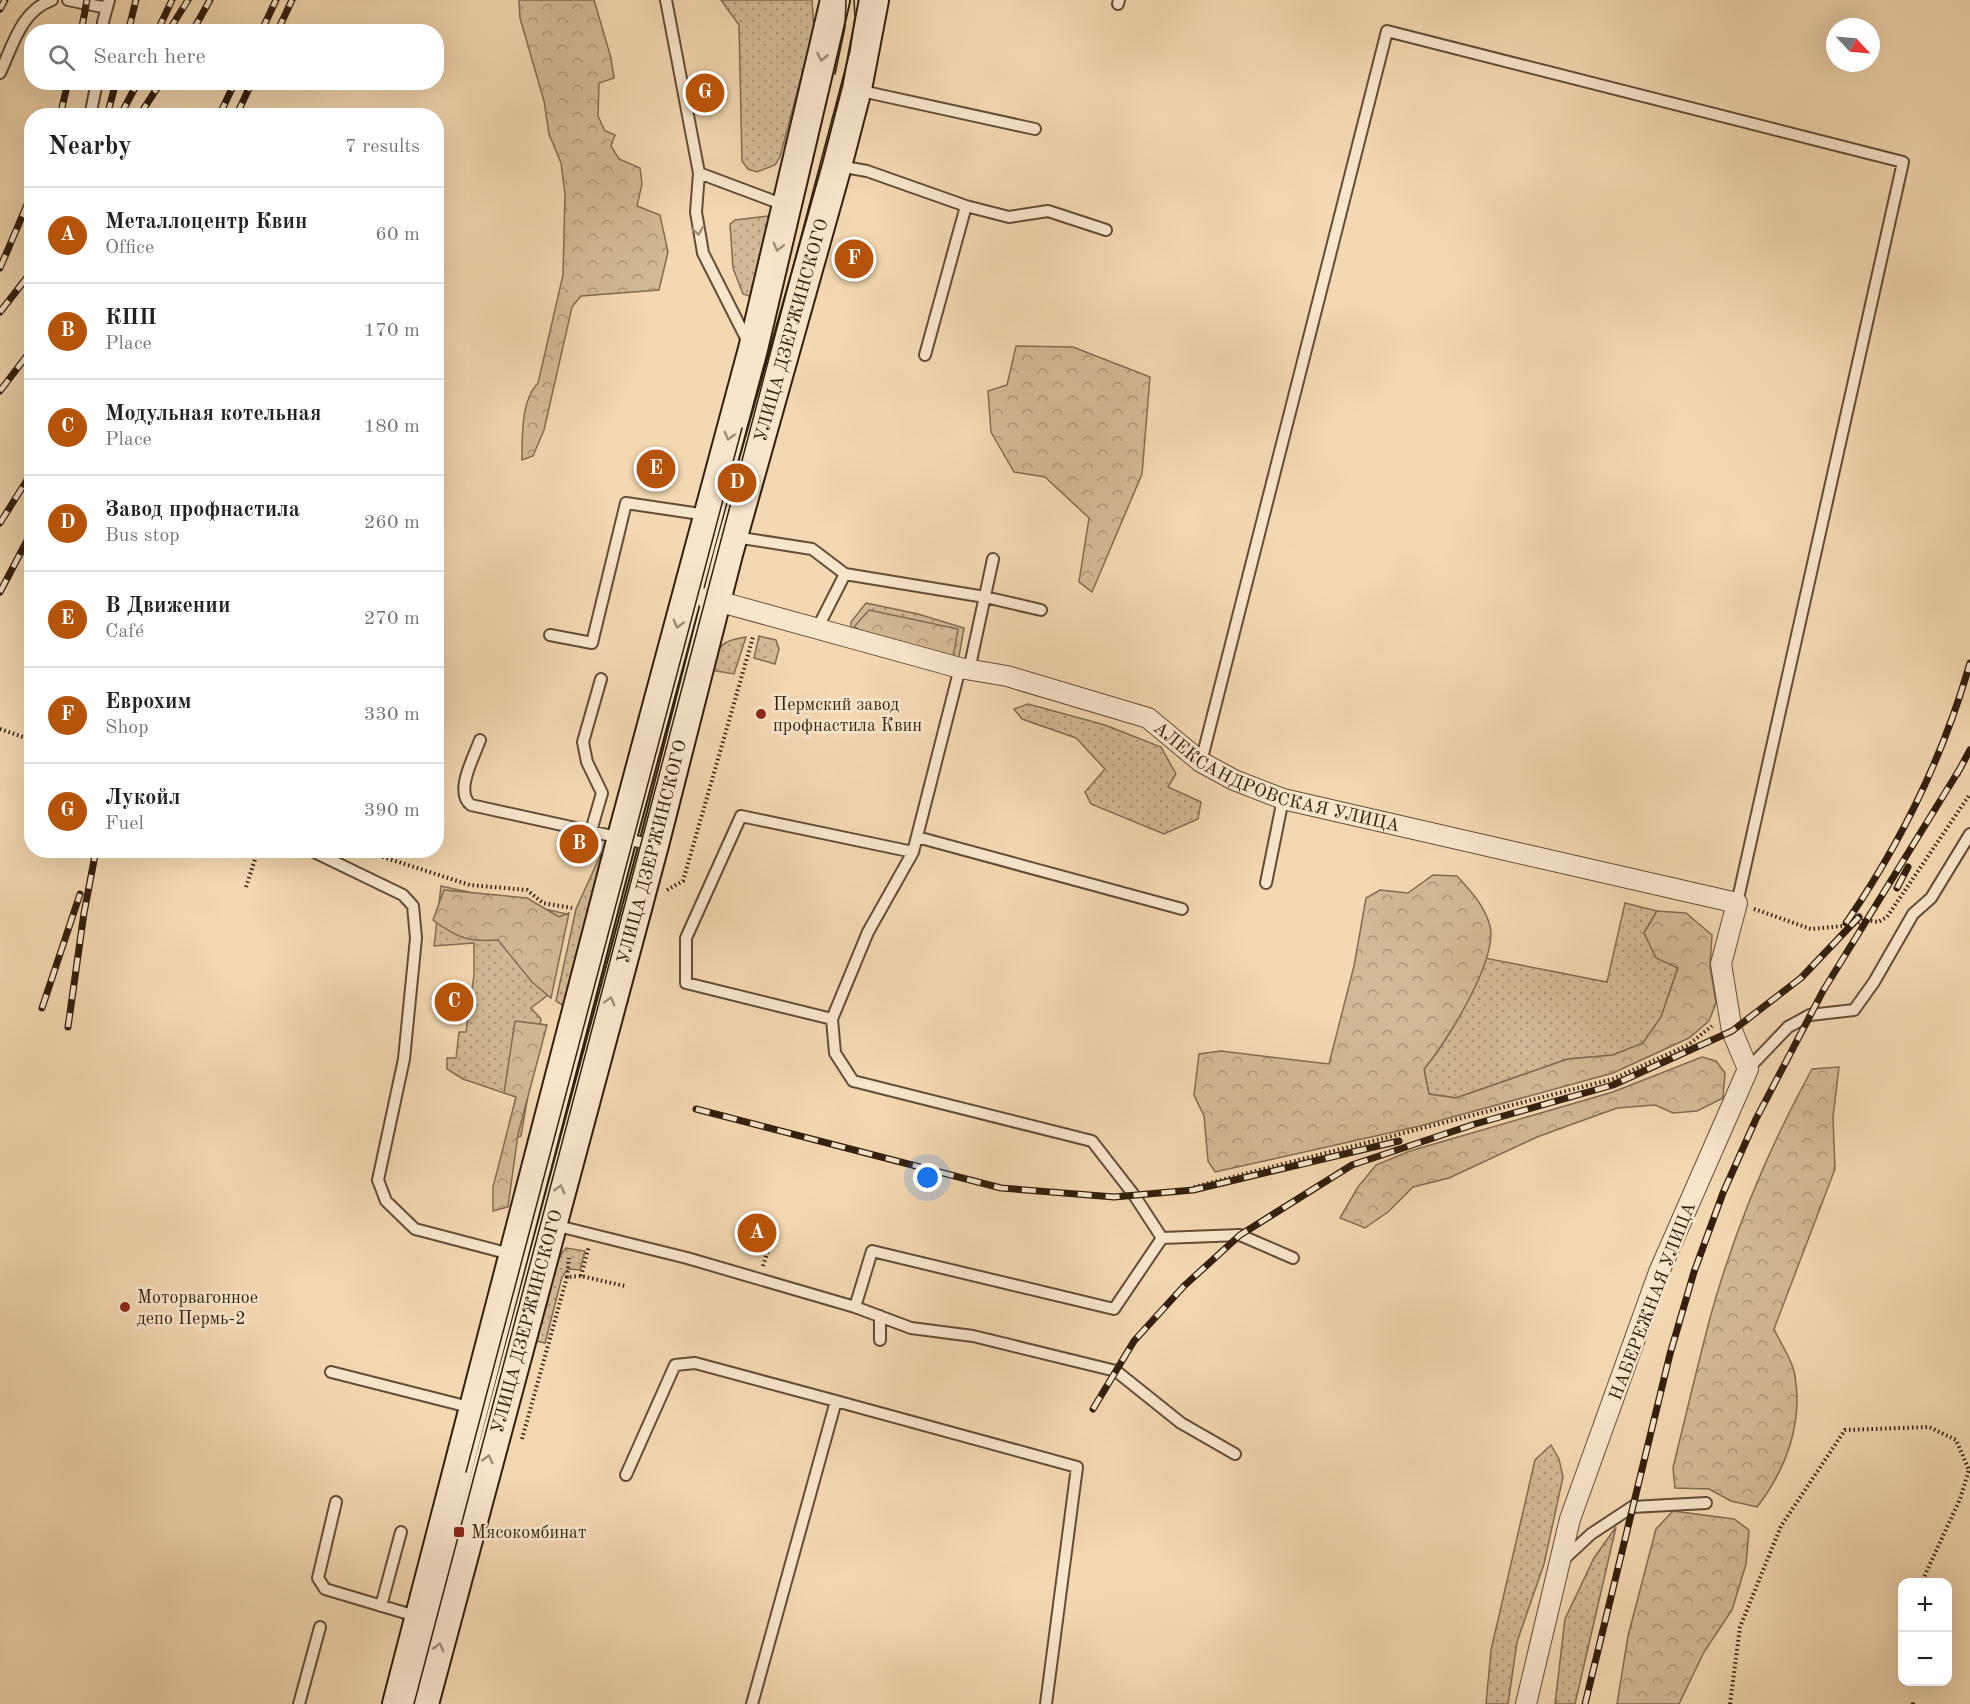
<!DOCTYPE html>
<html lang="en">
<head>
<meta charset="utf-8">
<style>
	body { margin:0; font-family:"Old Standard TT",serif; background:#f2f2f2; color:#202124 }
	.controls { position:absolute; right:18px; bottom:18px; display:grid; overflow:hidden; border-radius:12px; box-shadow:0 6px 24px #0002 }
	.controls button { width:54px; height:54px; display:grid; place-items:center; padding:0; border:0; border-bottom:2px solid #e0e0e0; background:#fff; color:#202124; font:30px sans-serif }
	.compass { position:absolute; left:1826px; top:18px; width:54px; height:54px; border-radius:50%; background:#fff; box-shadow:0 6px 24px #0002; rotate:116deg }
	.you { position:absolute; left:928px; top:1178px; width:21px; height:21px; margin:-15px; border:4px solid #fff; border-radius:50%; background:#1a73e8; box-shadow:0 0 0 9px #1a73e833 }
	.badge { display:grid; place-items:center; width:39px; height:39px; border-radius:50%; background:#b45309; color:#fff; font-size:20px; font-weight:700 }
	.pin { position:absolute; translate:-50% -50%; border:3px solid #fff; box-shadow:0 2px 6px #0006 }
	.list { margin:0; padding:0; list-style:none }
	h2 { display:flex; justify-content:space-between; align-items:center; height:78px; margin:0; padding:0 24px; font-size:26px }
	h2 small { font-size:20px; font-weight:400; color:#757577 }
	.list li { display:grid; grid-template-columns:39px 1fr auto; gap:18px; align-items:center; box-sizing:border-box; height:96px; padding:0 24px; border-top:2px solid #e0e0e0 }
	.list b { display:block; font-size:22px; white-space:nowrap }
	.list p { margin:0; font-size:20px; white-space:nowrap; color:#757577 }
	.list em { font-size:20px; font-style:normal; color:#757577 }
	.icon { flex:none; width:33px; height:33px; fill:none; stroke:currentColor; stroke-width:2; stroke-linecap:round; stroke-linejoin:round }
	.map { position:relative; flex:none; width:1970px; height:1704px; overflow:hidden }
	.search { position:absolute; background:#fff; box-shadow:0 6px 24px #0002; left:24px; top:24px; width:420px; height:66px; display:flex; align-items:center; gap:15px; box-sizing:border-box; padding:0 21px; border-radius:24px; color:#757577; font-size:22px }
	.panel { position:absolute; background:#fff; box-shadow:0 6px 24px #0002; left:24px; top:108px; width:420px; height:750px; border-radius:24px }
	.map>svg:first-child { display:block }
</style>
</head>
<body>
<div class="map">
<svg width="1970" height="1704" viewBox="0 0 1970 1704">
	<defs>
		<pattern id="grass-dots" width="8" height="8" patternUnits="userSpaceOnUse" patternTransform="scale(1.5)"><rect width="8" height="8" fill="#d3b995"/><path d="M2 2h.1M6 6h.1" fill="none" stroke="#ac9678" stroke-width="1.8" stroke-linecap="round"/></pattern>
		<pattern id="forest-crowns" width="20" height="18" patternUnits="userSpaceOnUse" patternTransform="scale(1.5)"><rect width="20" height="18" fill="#d3b995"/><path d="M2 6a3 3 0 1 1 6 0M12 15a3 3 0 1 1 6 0" fill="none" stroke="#ac9678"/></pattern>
	</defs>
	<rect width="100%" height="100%" fill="#f4d8b1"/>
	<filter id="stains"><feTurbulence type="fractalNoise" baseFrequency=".00333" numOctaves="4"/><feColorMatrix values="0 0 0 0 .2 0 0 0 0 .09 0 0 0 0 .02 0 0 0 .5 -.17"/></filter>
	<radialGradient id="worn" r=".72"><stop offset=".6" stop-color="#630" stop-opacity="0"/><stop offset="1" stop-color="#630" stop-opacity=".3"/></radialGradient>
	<path fill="url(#grass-dots)" stroke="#826c51" stroke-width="1.5" d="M721,0H812L814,28L780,157L775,165L757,172L748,169L742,161L739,25Z
		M768,216V232L755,294L749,296L743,294L733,268L730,224L735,220Z
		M866,603L918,614L964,628L958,662L851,628V622Z
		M759,636L776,640L779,649L775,664L754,658Z
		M746,637L734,674L710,670C720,646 719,641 746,637Z
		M1028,704L1105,725L1161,747L1176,774L1168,787L1201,802L1198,819L1164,834L1091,804L1085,792L1105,769L1076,738L1022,719L1014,709Z
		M601,854L608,872L564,1006L556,1001L576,909Z
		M441,886L567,914L548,995L531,1008L541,1019L521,1136L506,1142L516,1097L463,1079L447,1069V1058H456L459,1032H466L474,975V943L434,946Z
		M1625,903L1657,911L1644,933L1678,967L1661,1017L1643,1043L1613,1055L1568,1059L1456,1098L1429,1094L1424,1069C1452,1036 1470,999 1485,958L1607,982Z
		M566,1248L585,1251L580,1270L568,1269L562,1277L545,1343L536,1341C543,1312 546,1271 566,1248Z
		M1551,1445L1559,1459L1563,1477L1544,1564L1517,1642L1508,1704H1486L1491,1650L1535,1460Z
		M1616,1527L1575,1704H1555L1565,1619L1594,1558Z"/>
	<path fill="url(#forest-crowns)" stroke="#826c51" stroke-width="1.5" d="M519,0H594L611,58L614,78L599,83L598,116L605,131L615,135L611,146L619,159L640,168L642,184L637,206L660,215L668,252L659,290L581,296L572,307L544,430L533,456L522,460C522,437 521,400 538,383L563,275L565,194L561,163L549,134L544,101L520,18Z
		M1016,346L1073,347L1150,377L1142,474L1092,592L1079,582L1089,518L1045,477L1014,472L991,432L988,391L1007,385Z
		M869,610L958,629L953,658L888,645L854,627Z
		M1433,875L1457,876C1470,890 1485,906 1490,926C1498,960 1446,1043 1424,1069L1429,1094L1456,1098L1568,1059L1613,1055L1643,1043L1661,1017L1678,968L1656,958L1644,933L1657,911L1686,913L1712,935L1710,967L1716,1003L1709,1021L1689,1038L1613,1073L1420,1126L1215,1172L1208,1161L1204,1116L1194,1095L1199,1054L1221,1051L1329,1064L1354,966L1366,898L1380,890L1408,893Z
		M444,890L527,898L559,917L569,913L551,998L532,982L498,940C468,942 457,938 433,920Z
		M515,1021L547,1025L518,1134L508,1207L493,1211V1187L516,1097L504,1093Z
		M1702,1057L1716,1061L1725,1073L1723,1098L1697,1111L1673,1113L1655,1105L1617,1108L1537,1137L1449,1178L1413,1187L1388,1212L1365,1228L1340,1218L1358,1187L1376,1165L1410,1151L1613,1092Z
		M1839,1067L1833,1117L1835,1169L1774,1329C1780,1343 1793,1360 1795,1376C1803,1423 1786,1470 1757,1507L1731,1501L1709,1489L1675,1488L1673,1468C1685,1418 1697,1368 1710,1318C1734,1231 1769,1147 1812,1069Z
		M1673,1511L1734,1519L1749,1530L1746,1564L1732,1610L1704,1652L1679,1704H1617L1628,1636L1656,1529Z"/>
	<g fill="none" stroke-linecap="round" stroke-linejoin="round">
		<g stroke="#624d36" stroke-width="14">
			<path id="service" d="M68,0L107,8
				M666,0L699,173L787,206
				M1118,4L1119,0
				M104,32L103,22L109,0
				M0,73C13,45 21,11 52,0
				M857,90L1035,129
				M90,116L97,82
				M839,166L867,171L966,206L1009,217L1048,211L1106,230
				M699,173L696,212L703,253L749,344
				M925,355L966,206
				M735,537L812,549L845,574
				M817,629L845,574L985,597L1041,610
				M550,635L592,643L626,503L707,515
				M960,668L913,852L741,816L686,938V983L832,1019L835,1053L853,1081L1092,1141L1134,1195L1162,1238
				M969,670L993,559
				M480,740C474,757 454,792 471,805L653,845
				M1201,762L1387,31L1903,162L1737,903
				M591,831L602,793L587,762L583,742L601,679
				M917,837L1182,909
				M310,850L403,895L413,906L416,938L404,1059L378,1180L386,1201L415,1229L514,1255
				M1266,883L1283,799
				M832,1019L868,932L913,852
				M1748,1069L1788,1027L1810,1015L1854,1010L1874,982L1913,914L1931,898L1970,834
				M554,1225L687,1258L855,1307L872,1251L1114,1309L1162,1238L1240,1235L1293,1258
				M855,1307L911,1328L973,1336L1116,1371L1181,1423L1235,1454
				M880,1316V1340
				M331,1372L473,1408
				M626,1475L675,1365L695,1363L836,1401
				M336,1502L318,1578L325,1589L419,1617
				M1562,1561L1591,1534L1632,1507L1706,1503
				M381,1606L401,1532
				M299,1704L320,1627
				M752,1704L836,1401L1077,1467L1046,1704"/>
		</g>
		<g stroke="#624d36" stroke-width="22">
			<g id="minor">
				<path id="s1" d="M706,598L960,668L1007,676L1148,718L1201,762L1234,780L1283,799L1737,903L1721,964L1732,1031L1748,1069L1659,1272L1570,1519L1526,1704"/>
			</g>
		</g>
		<g stroke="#321f0d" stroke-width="32">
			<g id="secondary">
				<path d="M397,1704L622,837L753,349L835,0"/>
				<path id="s2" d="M424,1704L654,845L728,554L837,166L857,89L874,0"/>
			</g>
		</g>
		<path stroke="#321f0d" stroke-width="4" stroke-dasharray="1.5 3" stroke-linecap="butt" d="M0,729L32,740
			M361,850L470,885L527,890L543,903L572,908
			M246,887L258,850
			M667,890L683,881L753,637
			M1754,909L1811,929L1853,925L1865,920L1878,922L1887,917L1970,794
			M1194,1187L1613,1079L1688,1045L1712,1026
			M763,1266L769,1247
			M581,1276L589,1246
			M567,1277L569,1258
			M522,1439L567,1277L581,1276L625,1286
			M1730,1704L1740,1627L1781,1526L1845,1430L1929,1427L1956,1440L1969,1470L1960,1499L1924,1577
			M1913,1704V1701"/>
		<use href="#service" stroke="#f8e6cc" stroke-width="10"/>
		<use href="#minor" stroke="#f8e6cc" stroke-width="20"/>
		<use href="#secondary" stroke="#f8e6cc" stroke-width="28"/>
		<path stroke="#321f0d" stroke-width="1.5" d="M835,74L845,27L846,0
			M466,1472L742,428
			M414,1704L850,51L855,17L854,0"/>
		<g stroke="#321f0d" stroke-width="7">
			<path id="rail" d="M0,9L5,0
				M81,32L87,0
				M128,32L136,0
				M157,32L172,0
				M168,32L188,0
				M192,32L210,0
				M261,32L276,0
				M277,32L292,0
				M60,116L68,82
				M107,116L116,82
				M120,116L138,82
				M139,116L161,82
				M219,116L235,82
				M236,116L252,82
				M0,268L32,193
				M0,312L32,271
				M0,391L32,349
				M0,523L32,472
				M0,592L32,531
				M1957,774L1970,750
				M1897,888L1908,867
				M1846,923C1901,843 1943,757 1970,663
				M42,1008L80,894
				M68,1027L84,913L96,850
				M696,1109L1001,1188L1114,1197L1193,1190L1399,1141
				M1093,1409L1134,1341L1184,1286L1240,1235L1352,1165L1475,1124L1613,1085L1732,1031L1801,978L1859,917
				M1585,1704L1670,1354L1694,1272L1723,1193L1756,1119L1823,991L1961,767"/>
		</g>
		<use href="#rail" stroke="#f8e6cc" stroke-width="4.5" stroke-dasharray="14" stroke-linecap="butt"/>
	</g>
	<defs><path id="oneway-chevron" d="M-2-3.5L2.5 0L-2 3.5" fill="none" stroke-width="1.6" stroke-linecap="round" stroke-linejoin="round" transform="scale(1.5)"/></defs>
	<g stroke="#9f8c76">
		<use href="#oneway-chevron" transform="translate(822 57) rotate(103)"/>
		<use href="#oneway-chevron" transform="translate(698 231) rotate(81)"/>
		<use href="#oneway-chevron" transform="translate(778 247) rotate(104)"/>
		<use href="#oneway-chevron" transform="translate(729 436) rotate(105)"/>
		<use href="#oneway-chevron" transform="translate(678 624) rotate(105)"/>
		<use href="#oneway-chevron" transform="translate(610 1001) rotate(-75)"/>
		<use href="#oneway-chevron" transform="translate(560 1189) rotate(-75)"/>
		<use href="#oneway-chevron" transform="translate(488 1459) rotate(-75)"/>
		<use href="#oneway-chevron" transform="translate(439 1647) rotate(-75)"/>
	</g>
	<g fill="#8f2418" stroke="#f8e6cc" stroke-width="2">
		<circle cx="761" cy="714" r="6"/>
		<circle cx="125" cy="1307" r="6"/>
		<rect x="453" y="1526" width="12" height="12" rx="3"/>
	</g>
	<g text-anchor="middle" stroke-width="5" stroke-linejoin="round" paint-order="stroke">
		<g font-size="18" fill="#321f0d" stroke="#f8e6cc">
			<text dy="6" stroke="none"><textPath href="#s2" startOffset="1422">УЛИЦА ДЗЕРЖИНСКОГО</textPath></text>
			<text dy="6" stroke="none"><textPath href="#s1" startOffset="603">АЛЕКСАНДРОВСКАЯ УЛИЦА</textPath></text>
			<text dy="6" stroke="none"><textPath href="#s2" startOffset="882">УЛИЦА ДЗЕРЖИНСКОГО</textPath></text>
			<text transform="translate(1652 1301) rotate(-69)" y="6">НАБЕРЕЖНАЯ УЛИЦА</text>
			<text dy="6" stroke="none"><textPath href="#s2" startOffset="396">УЛИЦА ДЗЕРЖИНСКОГО</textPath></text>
		</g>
		<g font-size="18" fill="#321f0d" stroke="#f8e6cc" text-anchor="start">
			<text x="773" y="710">Пермский завод<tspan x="773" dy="21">профнастила Квин</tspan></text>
			<text x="137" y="1303">Моторвагонное<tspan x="137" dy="21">депо Пермь-2</tspan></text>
			<text x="471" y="1538">Мясокомбинат</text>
		</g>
	</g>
	<rect width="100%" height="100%" filter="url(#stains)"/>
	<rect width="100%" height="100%" fill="url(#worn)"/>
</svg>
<div class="controls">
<button>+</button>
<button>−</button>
</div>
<svg class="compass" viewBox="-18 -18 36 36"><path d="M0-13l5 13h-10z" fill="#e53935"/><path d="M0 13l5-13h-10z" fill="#757577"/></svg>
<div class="you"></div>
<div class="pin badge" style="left:757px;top:1233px">A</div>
<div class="pin badge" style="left:579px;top:844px">B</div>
<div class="pin badge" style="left:454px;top:1002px">C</div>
<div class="pin badge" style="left:737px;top:483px">D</div>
<div class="pin badge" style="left:656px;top:469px">E</div>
<div class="pin badge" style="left:854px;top:259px">F</div>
<div class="pin badge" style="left:705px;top:93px">G</div>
<div class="search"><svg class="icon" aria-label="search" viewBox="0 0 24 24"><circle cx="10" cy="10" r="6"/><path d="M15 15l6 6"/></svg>Search here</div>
<section class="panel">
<h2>Nearby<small>7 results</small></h2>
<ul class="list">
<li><span class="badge">A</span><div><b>Металлоцентр Квин</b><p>Office</p></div><em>60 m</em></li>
<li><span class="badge">B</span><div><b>КПП</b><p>Place</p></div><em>170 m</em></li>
<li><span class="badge">C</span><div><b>Модульная котельная</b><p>Place</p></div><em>180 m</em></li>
<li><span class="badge">D</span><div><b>Завод профнастила</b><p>Bus stop</p></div><em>260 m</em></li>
<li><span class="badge">E</span><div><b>В Движении</b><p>Café</p></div><em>270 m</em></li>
<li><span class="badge">F</span><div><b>Еврохим</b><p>Shop</p></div><em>330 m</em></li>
<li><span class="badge">G</span><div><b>Лукойл</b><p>Fuel</p></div><em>390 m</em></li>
</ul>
</section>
</div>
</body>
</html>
